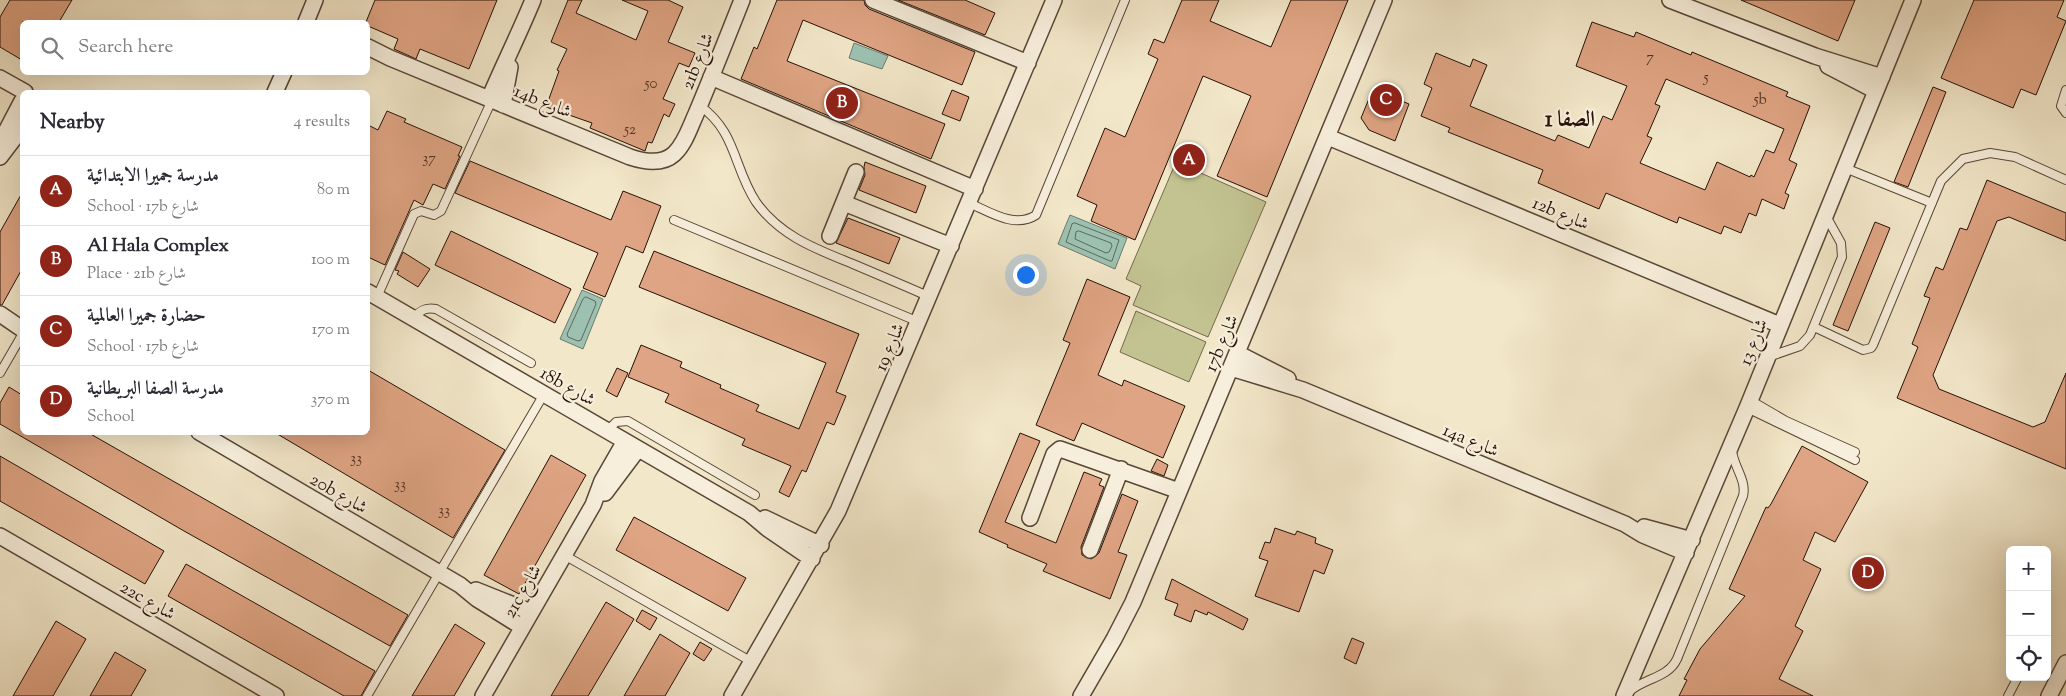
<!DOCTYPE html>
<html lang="en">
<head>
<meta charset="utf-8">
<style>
	body { margin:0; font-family:"Sorts Mill Goudy",Amiri,serif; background:#f2f2f3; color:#2b2b33 }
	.controls { position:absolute; right:15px; bottom:15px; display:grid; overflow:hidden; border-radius:8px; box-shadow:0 5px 20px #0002 }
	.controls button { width:45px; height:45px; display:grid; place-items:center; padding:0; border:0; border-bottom:1px solid #e1e1e2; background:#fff; color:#2b2b33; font:25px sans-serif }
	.you { position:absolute; left:1025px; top:274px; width:18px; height:18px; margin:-12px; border:4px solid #fff; border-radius:50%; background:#1a73e8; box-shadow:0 0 0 8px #1a73e833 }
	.badge { display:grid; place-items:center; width:32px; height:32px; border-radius:50%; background:#8f2418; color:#fff; font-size:16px; font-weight:700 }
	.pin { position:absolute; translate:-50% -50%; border:2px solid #fff; box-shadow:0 1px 5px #0006 }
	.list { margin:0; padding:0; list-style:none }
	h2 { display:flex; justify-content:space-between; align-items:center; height:65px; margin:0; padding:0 20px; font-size:21px }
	h2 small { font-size:16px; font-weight:400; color:#7c7c81 }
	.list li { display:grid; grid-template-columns:32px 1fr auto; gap:15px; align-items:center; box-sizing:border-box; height:70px; padding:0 20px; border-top:1px solid #e1e1e2 }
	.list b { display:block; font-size:19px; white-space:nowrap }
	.list p { margin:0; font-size:16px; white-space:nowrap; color:#7c7c81 }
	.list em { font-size:16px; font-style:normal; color:#7c7c81 }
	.icon { flex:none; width:28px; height:28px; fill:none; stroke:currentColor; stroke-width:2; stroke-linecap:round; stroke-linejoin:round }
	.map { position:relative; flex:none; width:2066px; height:696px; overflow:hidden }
	.search { position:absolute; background:#fff; box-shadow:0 5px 20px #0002; left:20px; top:20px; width:350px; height:55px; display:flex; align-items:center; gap:12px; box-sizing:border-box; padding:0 18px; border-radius:8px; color:#7c7c81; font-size:19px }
	.panel { position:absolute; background:#fff; box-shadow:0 5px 20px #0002; left:20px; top:90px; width:350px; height:345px; border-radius:8px }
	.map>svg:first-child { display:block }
</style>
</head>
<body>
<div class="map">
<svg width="2066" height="696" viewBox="0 0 2066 696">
	<rect width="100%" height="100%" fill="#f2e7c9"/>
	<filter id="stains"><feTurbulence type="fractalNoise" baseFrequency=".004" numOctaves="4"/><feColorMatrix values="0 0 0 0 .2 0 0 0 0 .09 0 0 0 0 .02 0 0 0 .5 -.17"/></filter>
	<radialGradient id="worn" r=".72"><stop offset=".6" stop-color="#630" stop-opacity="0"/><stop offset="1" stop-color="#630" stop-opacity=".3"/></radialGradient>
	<path fill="#c2c391" stroke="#746a4c" d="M1176,162L1266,202L1208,337L1133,305L1141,286L1126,279Z
		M1136,311L1206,342L1189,382L1120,352Z"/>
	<path fill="#9cc1b1" stroke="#6d7a6d" d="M854,43L888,56L882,69L849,58Z
		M1070,215L1127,238L1115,269L1058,244Z
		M582,290L603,299L583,349L560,339Z"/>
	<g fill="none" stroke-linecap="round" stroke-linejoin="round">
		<path stroke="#61685c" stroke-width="1" d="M1075,223L1119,240L1112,261H1110L1066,242L1072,224Z
			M1079,231L1111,243L1112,246L1109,252L1106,253L1075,239L1076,232Z
			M586,297L595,301L596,304L581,340L578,341L568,337L567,334L583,299Z"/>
	</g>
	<path fill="#dfa483" stroke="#261006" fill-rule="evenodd" d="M10,0H72L59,22H22V60L0,47V17Z
		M375,0H497L469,69L420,49L416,59L394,49L398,39L368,26L366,22Z
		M568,0H582L576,13L636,40L648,11L622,0H668L683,7L668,42L695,53L689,67L679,63L663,99L675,104L669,117L664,114L652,143L648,142L645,151L590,128L592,123L546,107L559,71L557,70L567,49L551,42Z
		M777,0H864L865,5L869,9L975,52L962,85L803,20L787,61L945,124L931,159L741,79L754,47L757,49Z
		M898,0H965L995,13L985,35Z
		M1182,0H1219L1210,21L1271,47L1291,0H1348L1267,197L1217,176L1251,96L1203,76L1135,240L1091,221L1097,205L1077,196L1105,128L1125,137L1158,59L1148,54L1154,39L1164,43Z
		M1741,0H1855L1838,41Z
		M1974,0H2064L2057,17L2066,21L2036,95L2021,89L2013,108L1941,78Z
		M1592,22L1634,37L1636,32L1691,55L1692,52L1788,92L1786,96L1810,106L1789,160L1797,164L1785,193L1789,195L1784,209L1762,199L1756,216L1749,213L1741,233L1724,226L1721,234L1679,217L1677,223L1606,193L1599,209L1538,183L1543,170L1448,132L1450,128L1421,116L1432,88L1424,84L1436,53L1470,67L1473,59L1487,65L1470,106L1555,141L1558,135L1589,148L1603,116L1612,120L1627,86L1576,66ZM1666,79L1784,129L1774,153L1766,150L1754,177L1751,175L1750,177L1717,162L1705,190L1640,163L1652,138L1647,136L1660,106L1655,104Z
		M1933,87L1946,92L1908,187L1894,182Z
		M1373,89L1409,104L1395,141L1369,130L1361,118Z
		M952,90L969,97L960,121L942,114Z
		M387,111L406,119L404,122L462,147L458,156H460L445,189L433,184L423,205L414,200L385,265L368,257V125L378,130Z
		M470,161L611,220L623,191L661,206L643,253L626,246L605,297L583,288L598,253L455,193Z
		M865,162L926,186L916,213L859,190L865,175L864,167Z
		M1987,180L2066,213V241L2009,217L1997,221L1933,375L1939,389L2033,427L2045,422L2066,373V469L1897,398L1918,347L1912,344L1930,298L1924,296L1936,267L1943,270L1960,228L1967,230Z
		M22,193V269L2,305H0V232Z
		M848,218L900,238L889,264L836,243Z
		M1875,222L1890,228L1848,331L1833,325Z
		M451,231L571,289L555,323L435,265Z
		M654,251L859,334L836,392L846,396L834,425L827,422L806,472L802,470L789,497L779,492L791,466L742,445L745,439L665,402L669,394L628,377L641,345L682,362L680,367L721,385L720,388L759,405L756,411L799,429L826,363L639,287Z
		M403,252L430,269L418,287L397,274L399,271L395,270Z
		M1087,279L1130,297L1098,375L1122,386L1124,380L1185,406L1163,458L1082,423L1074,441L1036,425L1070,343L1063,340Z
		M617,368L628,373L617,397L606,391Z
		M368,370L505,450L453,538L274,432H368Z
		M9,387L22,395V432H87L408,615L390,646L184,531L0,424V403Z
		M1020,433L1040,441L1005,522L1056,543L1084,472L1102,479L1099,485L1104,487L1081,547L1082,555L1091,559L1099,553L1122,494L1138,501L1118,552L1127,555L1110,599L1043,571L1047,564L1007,547L1008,545L979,532Z
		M1802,446L1868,482L1835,542L1815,532L1803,560L1821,569L1795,626L1803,631L1779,679L1813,696H1679L1687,680L1684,679L1700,649L1745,596L1729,589L1766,507L1768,508L1771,504Z
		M551,455L586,475L519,594L484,575Z
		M0,456L164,551L145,584L0,501Z
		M1157,459L1168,465L1164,476L1151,471Z
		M634,517L746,578L728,611L616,550Z
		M1275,528L1295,535L1297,531L1316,538L1315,543L1333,550L1324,574L1314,570L1299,612L1255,596L1268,561L1259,558L1265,542L1270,543Z
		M186,564L375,671L361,696H344L168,596Z
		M1172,579L1248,619L1243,630L1208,612L1207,615L1195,610L1191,622L1174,615L1178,604L1165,599Z
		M606,602L634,619L588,696H551Z
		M642,610L657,618L650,630L636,621Z
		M56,621L86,639L53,696H13Z
		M455,624L485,643L454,696H412Z
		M660,634L690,653L665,696H624Z
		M1352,638L1364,643L1356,664L1344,658Z
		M700,642L712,649L704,661L693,654Z
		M115,652L146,670L131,696H90Z"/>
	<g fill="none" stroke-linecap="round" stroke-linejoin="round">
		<g stroke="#594637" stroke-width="10">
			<path id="service" d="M2066,90L2061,106L2066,113
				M699,105C737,132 733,167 756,202C780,236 816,249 853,264C879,275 905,286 930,297
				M1845,168L1932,203
				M969,203C990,212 1015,229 1036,215L1125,0
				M674,220L919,322
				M377,297L414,214L421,211L434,215L441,211L492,100
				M414,318C420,310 426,307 436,309L531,363
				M1814,327L1863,350L1871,348L1873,345L1941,181L1963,159L1990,153L2015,157L2066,180
				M1771,356L1800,346L1810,335L1842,257L1841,243L1826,216
				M0,373L22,335
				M1750,400L1786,421L1855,452
				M1747,408L1855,460
				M607,431L616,422L628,421L755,495
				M564,555L752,662
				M1630,691C1645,678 1668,678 1677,659L1743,496C1747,480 1733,466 1732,450
				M367,696L544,394
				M2008,696L2018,677"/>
		</g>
		<g stroke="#594637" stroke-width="18">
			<path id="minor" d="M873,0L1028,63
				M1670,0L1815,56L1882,77
				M306,22L315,0
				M368,47L390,58L630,157C645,162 662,165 674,154C685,144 690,127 696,114C712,76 727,38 742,0
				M1828,66L1876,91
				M711,77L975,189
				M0,78L25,92
				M275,92L284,72
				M489,99C503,66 519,34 533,0
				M503,105L510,67
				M1328,137L1780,325
				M0,143L22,101
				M0,157L22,128
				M844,203L951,246
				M830,236L856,172
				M368,292L749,513L768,529L812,559
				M0,314L22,329
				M1237,353L1288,379
				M1231,368L1303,390L1625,524L1643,535L1686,553
				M199,432L460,585L477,599L522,627
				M605,493L638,449
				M765,518L821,545
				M1030,518L1054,454L1060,449L1179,491
				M1644,527L1692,540
				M0,536L276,696
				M1090,550L1121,469
				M476,590L531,612
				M483,696L593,505L602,481L625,441
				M732,696L838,511L1054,0
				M1081,696L1114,639L1133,602L1384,0
				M1624,696L1747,408L1913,0
				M2049,696L2066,663"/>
		</g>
		<use href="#service" stroke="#f7efdc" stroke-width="8"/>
		<use href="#minor" stroke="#f7efdc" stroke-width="15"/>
	</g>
	<g text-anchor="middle" stroke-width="4.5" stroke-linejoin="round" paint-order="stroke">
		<g font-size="15" fill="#543525">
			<text x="1650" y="62">7</text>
			<text x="1706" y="82">5</text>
			<text x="651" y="88">50</text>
			<text x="1760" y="104">5b</text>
			<text x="630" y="134">52</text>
			<text x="429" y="163">37</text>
			<text x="356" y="463">33</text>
			<text x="400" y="489">33</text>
			<text x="444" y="515">33</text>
		</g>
		<g font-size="18" fill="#261006" stroke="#f7efdc">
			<text transform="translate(697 61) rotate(-68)" y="6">21b شارع</text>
			<text transform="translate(543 101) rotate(22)" y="6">14b شارع</text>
			<text transform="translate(1561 213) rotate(23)" y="6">12b شارع</text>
			<text transform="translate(1753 342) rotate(-68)" y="6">شارع 13</text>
			<text transform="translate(1221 343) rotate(-67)" y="6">17b شارع</text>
			<text transform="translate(889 347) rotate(-67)" y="6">شارع 19</text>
			<text transform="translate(568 386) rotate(30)" y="6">18b شارع</text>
			<text transform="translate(1471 440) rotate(23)" y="6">14a شارع</text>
			<text transform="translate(339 493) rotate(30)" y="6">20b شارع</text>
			<text transform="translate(522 591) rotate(-60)" y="6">21c شارع</text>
			<text transform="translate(148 600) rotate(30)" y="6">22c شارع</text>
		</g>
		<g font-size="22" font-weight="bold" fill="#261006" stroke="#f7efdc">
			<text x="1570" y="126">الصفا 1</text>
		</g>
	</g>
	<rect width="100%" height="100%" filter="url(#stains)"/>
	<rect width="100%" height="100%" fill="url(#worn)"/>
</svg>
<div class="controls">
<button>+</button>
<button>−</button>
<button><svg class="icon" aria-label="locate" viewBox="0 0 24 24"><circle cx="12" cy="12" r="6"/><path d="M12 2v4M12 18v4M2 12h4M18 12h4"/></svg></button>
</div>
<div class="you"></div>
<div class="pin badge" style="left:1189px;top:160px">A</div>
<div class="pin badge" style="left:842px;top:103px">B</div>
<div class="pin badge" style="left:1386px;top:100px">C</div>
<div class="pin badge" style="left:1868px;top:573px">D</div>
<div class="search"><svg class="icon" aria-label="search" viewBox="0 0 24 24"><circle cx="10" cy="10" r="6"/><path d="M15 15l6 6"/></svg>Search here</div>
<section class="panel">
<h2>Nearby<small>4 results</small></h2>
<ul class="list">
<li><span class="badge">A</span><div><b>مدرسة جميرا الابتدائية</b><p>School · 17b شارع</p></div><em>80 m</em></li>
<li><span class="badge">B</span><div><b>Al Hala Complex</b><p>Place · 21b شارع</p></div><em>100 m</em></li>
<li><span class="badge">C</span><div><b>حضارة جميرا العالمية</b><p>School · 17b شارع</p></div><em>170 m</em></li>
<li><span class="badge">D</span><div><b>مدرسة الصفا البريطانية</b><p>School</p></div><em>370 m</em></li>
</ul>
</section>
</div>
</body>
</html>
